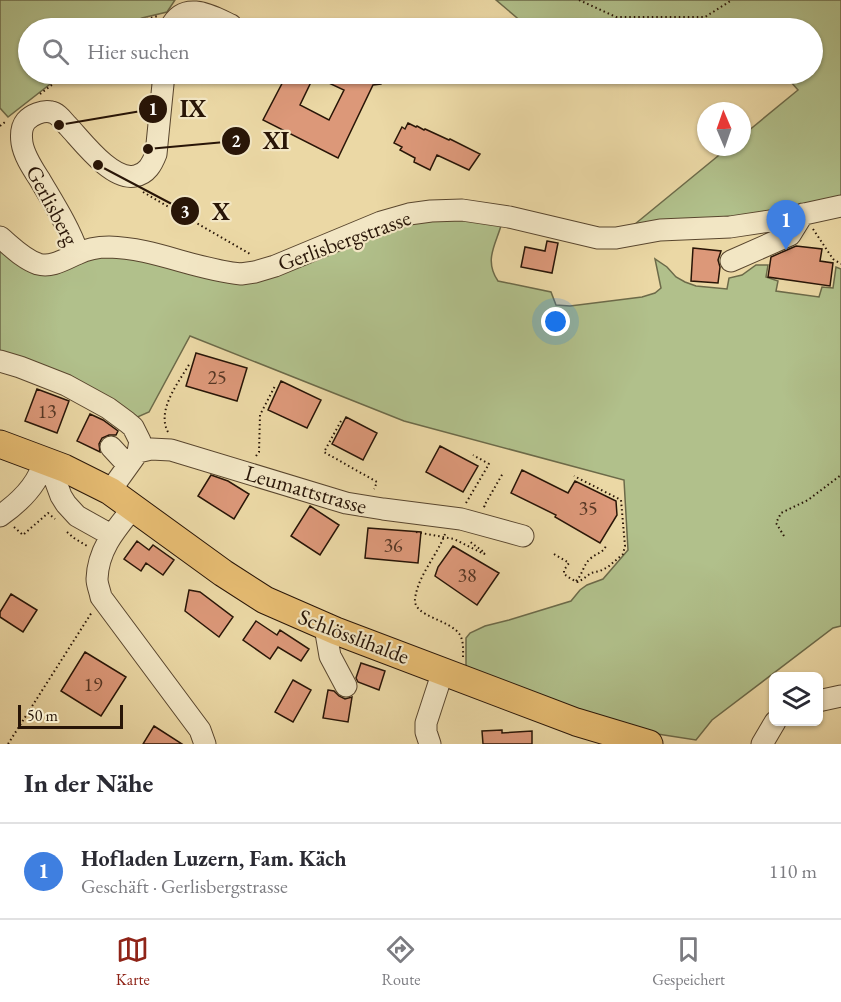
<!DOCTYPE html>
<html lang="de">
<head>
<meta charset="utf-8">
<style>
	body { margin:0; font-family:"EB Garamond",serif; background:#f7f7f7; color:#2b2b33 }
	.controls { position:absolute; right:18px; bottom:18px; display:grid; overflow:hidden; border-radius:9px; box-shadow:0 2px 4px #0004 }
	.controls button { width:54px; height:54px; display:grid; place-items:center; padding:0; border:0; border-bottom:2px solid #e1e1e2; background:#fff; color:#2b2b33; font:30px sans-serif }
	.compass { position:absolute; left:697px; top:102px; width:54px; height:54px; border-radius:50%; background:#fff; box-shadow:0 2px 4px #0004; rotate:358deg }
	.scale { position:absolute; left:18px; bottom:15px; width:105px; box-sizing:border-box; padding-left:6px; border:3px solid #281507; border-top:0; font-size:16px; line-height:21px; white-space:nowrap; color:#281507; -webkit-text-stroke:4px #f2e6c4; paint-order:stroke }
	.you { position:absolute; left:556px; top:322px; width:21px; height:21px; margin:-15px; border:4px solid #fff; border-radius:50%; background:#1a73e8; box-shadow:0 0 0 9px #1a73e833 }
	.badge { display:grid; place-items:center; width:39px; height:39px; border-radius:50%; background:#8f2418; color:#fff; font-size:20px; font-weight:700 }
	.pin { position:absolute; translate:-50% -50px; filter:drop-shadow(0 2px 3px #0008) }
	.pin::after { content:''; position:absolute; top:32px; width:21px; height:18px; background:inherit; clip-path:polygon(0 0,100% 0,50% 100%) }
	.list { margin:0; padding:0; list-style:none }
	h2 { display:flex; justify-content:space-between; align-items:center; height:78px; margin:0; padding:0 24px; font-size:26px }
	h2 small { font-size:20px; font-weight:400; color:#7c7c81 }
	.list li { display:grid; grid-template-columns:39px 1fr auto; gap:18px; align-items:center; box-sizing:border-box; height:96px; padding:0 24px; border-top:2px solid #e1e1e2 }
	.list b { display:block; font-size:22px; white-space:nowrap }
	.list p { margin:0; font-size:20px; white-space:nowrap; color:#7c7c81 }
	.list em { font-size:20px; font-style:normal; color:#7c7c81 }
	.icon { flex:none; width:33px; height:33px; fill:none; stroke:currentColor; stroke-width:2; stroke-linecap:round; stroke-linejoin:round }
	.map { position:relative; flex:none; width:841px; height:744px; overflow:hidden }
	.search { position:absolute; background:#fff; box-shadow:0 2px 4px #0004; left:18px; right:18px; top:18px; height:66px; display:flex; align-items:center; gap:15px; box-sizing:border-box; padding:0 21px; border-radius:33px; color:#7c7c81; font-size:22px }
	.sheet { height:174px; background:#fff }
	nav { display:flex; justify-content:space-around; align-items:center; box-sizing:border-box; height:84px; border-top:2px solid #e1e1e2; background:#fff; font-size:16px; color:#7c7c81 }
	nav a { display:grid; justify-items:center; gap:3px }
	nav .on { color:#8f2418 }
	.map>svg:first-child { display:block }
</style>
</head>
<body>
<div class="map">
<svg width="841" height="744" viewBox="0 0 841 744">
	<rect width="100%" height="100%" fill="#ebd8a5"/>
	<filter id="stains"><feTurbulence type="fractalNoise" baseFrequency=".00333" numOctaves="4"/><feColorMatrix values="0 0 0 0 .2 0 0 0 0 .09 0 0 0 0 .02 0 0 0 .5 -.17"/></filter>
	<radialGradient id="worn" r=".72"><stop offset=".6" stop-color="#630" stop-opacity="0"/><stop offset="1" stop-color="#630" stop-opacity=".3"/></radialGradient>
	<path fill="#b1c08b" stroke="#6c6a49" stroke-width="1.5" d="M0,0H175L167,12L142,18L120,28H28V74H63L8,117L0,108Z
		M496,0H841V201L793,213L635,224L729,147H742V136L798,90L784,74H812V28H529Z
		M420,216L502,222C497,243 483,259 498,281L551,292L556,305L570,306L642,297L655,293L661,288L655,259L667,267L676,277L685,282L696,286L727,289L729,278L742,275L756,265H768L766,277L778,281L776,291L819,297L822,287L833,288L836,267L841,269V626L833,628L712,720L696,740L651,733L613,723L466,667V638L470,633L485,626L509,620L571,601L580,590L587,585L603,579L628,550L624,480L404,421L190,336L149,412L133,419L0,355V243L27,264L101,253L230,278Z"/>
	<path fill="#dc9879" stroke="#281507" stroke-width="1.5" fill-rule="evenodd" d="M287,74H388L381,84L373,85L338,158L263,120ZM314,76L344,90L329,120L300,105Z
		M408,123L416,127L417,126L424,130L425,129L449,140L450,139L480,154L469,170L437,155L430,170L414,162L415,158L400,150L402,147L394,143L402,127L405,129Z
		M547,241L558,243L552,273L521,267L525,247L545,251Z
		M796,246L822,249L820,261L833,263L830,286L768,277L771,257Z
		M693,248L721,251L718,260L720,267L718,283L691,281Z
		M196,353L247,368L237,401L186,386Z
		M281,381L321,400L307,428L268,410Z
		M37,389L69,401L57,433L25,421Z
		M90,414L103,420L118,431L116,435H109L102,438L99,444L100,452L77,441Z
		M346,417L377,433L363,460L332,444Z
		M440,446L478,466L463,492L426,472Z
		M522,470L568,493L575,481L616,501L617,515L600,543L555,517L556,515L511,493Z
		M211,475L228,481L249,494L234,519L198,496Z
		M310,506L339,525L320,555L291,536Z
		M368,528L421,532L418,563L365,558Z
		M137,541L149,550L153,545L174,560L163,575L146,563L141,571L124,559Z
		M453,546L499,573L477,605L435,576L438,567Z
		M189,590L200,592L233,617L219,637L185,611Z
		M11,594L37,610L23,632L0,617V612Z
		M256,621L277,635L280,630L309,649L301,661L278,647L270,659L243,640Z
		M85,652L126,677L101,716L61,691Z
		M361,663L385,671L379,690L358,682L356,678Z
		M293,680L311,690L293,722L275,712Z
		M328,690L334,691L339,696L345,699L352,697L348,722L323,718Z
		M154,726L182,744H143Z
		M502,730V733L532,731V744H483L482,731Z"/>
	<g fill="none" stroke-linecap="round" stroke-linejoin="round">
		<g stroke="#59462e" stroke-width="23">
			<path id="minor" d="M170,28C184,0 210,15 231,25
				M0,237C11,246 23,259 38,264C52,268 65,259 77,254C87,249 98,247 109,247C154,248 196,270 241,274L255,272L275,266L381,222L409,214L431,211L462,210L509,217L598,238H616L660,230L730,227L777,220L841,206
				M78,253C69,227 54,204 40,180C33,169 24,156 22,143C21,136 21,127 26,121C31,115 43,110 51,112C58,113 63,121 68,126C83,142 112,181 135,176C147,174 152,164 156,154L164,74
				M731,261L790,235L803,214
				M0,361L20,367L66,385L108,408L127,422L133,427L140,441L138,452
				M111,447L123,460L129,464
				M44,460L54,477L61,496L66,504L77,516L111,535
				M110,491L138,452L151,449L171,450L346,503L383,509L461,519L523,536
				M133,508C116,529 98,549 97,579C97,585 100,591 101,597L200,730L205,744
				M0,516C20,502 39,484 44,460
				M325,627L330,656L346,686
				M818,701L841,696
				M430,744L426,732V723L443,671
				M762,744L775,722"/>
		</g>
		<g stroke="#281507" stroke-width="29">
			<path id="major" d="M0,444L64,468L110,491L223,573L265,600L336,631L576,722L649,744"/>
		</g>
		<path stroke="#281507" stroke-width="2" stroke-dasharray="1.5 3" stroke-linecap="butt" d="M579,0L616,17H705L732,0
			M126,28L143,20L158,16
			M40,94L66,74
			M0,126L5,122
			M143,192L250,254
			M813,229L833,259L841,264
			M341,421L324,452L377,482L374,489
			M168,432C156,410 179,382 190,363
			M256,456L259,452L260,415L275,386
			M466,503L489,464L473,455
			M485,507L484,506L503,473
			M14,527L23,535L48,513L55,519
			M67,532L74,538L87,546
			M416,532L454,539L484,554L485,553L469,541
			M445,534C437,556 418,575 415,599C413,617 450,619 460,635C464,642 463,651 463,658
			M784,536L776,523L781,513L808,500L841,475
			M554,554L569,563L564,570V574L571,579L578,582L583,579L591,573L600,571L608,567L623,554L625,546L621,500L574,476
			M576,581C583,574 583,565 590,559C596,553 602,554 606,546
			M8,744L92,612"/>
		<use href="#minor" stroke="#f2e6c4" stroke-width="21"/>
		<use href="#major" stroke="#e6bc72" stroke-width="27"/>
	</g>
	<g text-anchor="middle" stroke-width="4.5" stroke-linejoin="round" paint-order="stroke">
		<g font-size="20" fill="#553624">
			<text x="217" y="384">25</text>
			<text x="47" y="418">13</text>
			<text x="588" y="515">35</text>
			<text x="393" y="552">36</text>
			<text x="467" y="582">38</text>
			<text x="93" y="691">19</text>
		</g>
		<g font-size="22" fill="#281507" stroke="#f2e6c4">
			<text transform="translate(53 205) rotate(62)" y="8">Gerlisberg</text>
			<text transform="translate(344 240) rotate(-20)" y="8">Gerlisbergstrasse</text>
			<text transform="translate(306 489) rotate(16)" y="8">Leumattstrasse</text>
			<text transform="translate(354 636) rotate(21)" y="8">Schlösslihalde</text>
		</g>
	</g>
	<path fill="none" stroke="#281507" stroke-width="2" d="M59 125L153 109M148 149L236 141M98 165L185 211"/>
	<g fill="#281507" stroke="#f2e6c4" stroke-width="2">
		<circle cx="59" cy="125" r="6"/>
		<circle cx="148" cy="149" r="6"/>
		<circle cx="98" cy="165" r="6"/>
		<circle cx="153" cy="109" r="15"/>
		<circle cx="236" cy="141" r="15"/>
		<circle cx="185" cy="211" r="15"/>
	</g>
	<g font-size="18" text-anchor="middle" font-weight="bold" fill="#fff">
		<text x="153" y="115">1</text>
		<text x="236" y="147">2</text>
		<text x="185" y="218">3</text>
	</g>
	<g font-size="24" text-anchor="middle" font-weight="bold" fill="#281507" stroke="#f2e6c4" stroke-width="4.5" stroke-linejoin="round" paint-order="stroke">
		<text x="193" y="117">IX</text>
		<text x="276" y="149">XI</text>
		<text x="221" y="220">X</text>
	</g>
	<rect width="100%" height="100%" filter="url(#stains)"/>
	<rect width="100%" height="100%" fill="url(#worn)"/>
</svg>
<div class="controls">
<button><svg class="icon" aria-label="layers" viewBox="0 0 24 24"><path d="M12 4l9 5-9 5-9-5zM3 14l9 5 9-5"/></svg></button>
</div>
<svg class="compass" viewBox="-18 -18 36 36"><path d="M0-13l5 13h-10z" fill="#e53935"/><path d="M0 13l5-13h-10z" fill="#7c7c81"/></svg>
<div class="scale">50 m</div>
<div class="you"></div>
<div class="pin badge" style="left:786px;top:250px;background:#3f7fe0">1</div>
<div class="search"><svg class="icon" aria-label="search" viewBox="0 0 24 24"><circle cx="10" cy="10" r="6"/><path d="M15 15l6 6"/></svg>Hier suchen</div>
</div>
<section class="sheet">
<h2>In der Nähe<small></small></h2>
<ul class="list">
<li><span class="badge" style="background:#3f7fe0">1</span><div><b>Hofladen Luzern, Fam. Käch</b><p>Geschäft · Gerlisbergstrasse</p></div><em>110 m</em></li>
</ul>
</section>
<nav>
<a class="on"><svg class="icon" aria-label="map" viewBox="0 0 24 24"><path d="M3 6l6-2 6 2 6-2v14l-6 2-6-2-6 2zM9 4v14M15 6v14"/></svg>Karte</a>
<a><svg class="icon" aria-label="directions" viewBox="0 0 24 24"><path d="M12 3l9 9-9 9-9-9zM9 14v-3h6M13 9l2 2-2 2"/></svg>Route</a>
<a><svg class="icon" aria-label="saved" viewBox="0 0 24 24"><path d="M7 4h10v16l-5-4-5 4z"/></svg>Gespeichert</a>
</nav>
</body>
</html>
